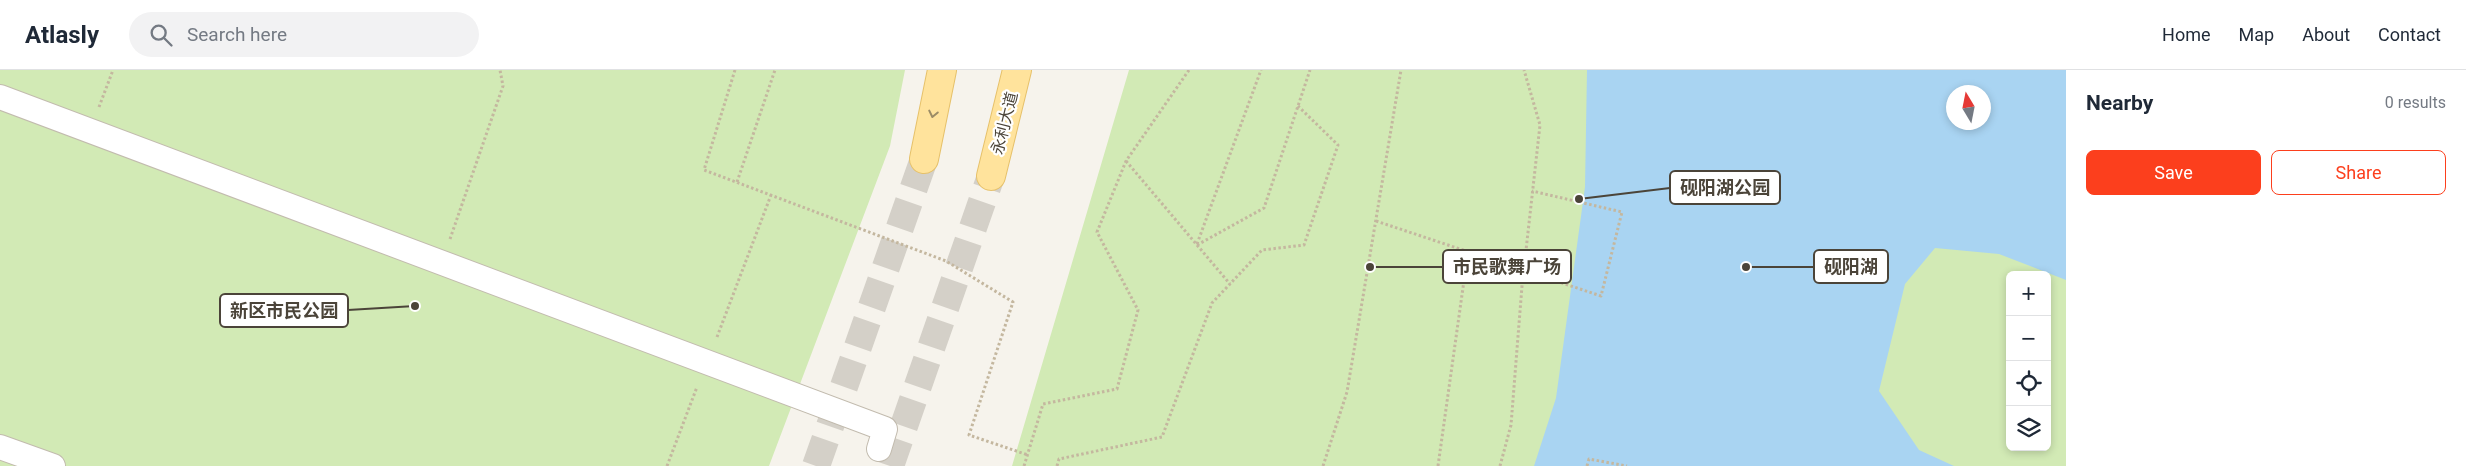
<!DOCTYPE html>
<html lang="en">
<head>
<meta charset="utf-8">
<style>
	body { margin:0; font-family:Roboto,"Noto Sans SC",sans-serif; background:#f2f2f3; color:#1f2937 }
	.controls { position:absolute; right:15px; bottom:15px; display:grid; overflow:hidden; border-radius:8px; box-shadow:0 2px 8px #0003 }
	.controls button { width:45px; height:45px; display:grid; place-items:center; padding:0; border:0; border-bottom:1px solid #e0e1e3; background:#fff; color:#1f2937; font:25px sans-serif }
	.compass { position:absolute; left:1946px; top:15px; width:45px; height:45px; border-radius:50%; background:#fff; box-shadow:0 2px 8px #0003; rotate:350deg }
	.list { margin:0; padding:0; list-style:none }
	h2 { display:flex; justify-content:space-between; align-items:center; height:65px; margin:0; padding:0 20px; font-size:21px }
	h2 small { font-size:16px; font-weight:400; color:#747a83 }
	.actions { display:flex; gap:10px; padding:15px 20px }
	.actions a { flex:1; padding:11px 0; border:1px solid #fc3f1d; border-radius:8px; text-align:center; font-size:18px; color:#fc3f1d }
	.actions .main { background:#fc3f1d; color:#fff }
	.icon { flex:none; width:28px; height:28px; fill:none; stroke:currentColor; stroke-width:2; stroke-linecap:round; stroke-linejoin:round }
	.map { position:relative; flex:none; width:2066px; height:396px; overflow:hidden }
	header { display:flex; align-items:center; gap:30px; box-sizing:border-box; height:70px; padding:0 25px; background:#fff; border-bottom:1px solid #e0e1e3 }
	header strong { font-size:24px }
	nav { display:flex; gap:28px; margin-inline-start:auto; font-size:18px }
	.search { width:350px; height:45px; background:#f2f2f3; display:flex; align-items:center; gap:12px; box-sizing:border-box; padding:0 18px; border-radius:28px; color:#747a83; font-size:19px }
	main { display:flex }
	aside { flex:1; background:#fff }
	.map>svg:first-child { display:block }
</style>
</head>
<body>
<header>
<strong>Atlasly</strong>
<div class="search"><svg class="icon" aria-label="search" viewBox="0 0 24 24"><circle cx="10" cy="10" r="6"/><path d="M15 15l6 6"/></svg>Search here</div>
<nav><a>Home</a><a>Map</a><a>About</a><a>Contact</a></nav>
</header>
<main>
<div class="map">
<svg width="2066" height="396" viewBox="0 0 2066 396">
	<rect width="100%" height="100%" fill="#f6f3ec"/>
	<path fill="#d2eab5" fill-rule="evenodd" d="M0,0H905L890,76L769,396H0Z
		M1129,0H2066V396H1012ZM1954,22H1984V52H1954ZM2010,205H2047V377H2010Z"/>
	<path fill="#a9d4f2" fill-rule="evenodd" d="M1587,0H2066V210L1999,184L1935,178L1905,214L1879,321L1919,380L1954,396H1534L1556,328L1585,117ZM1954,22H1984V52H1954Z"/>
	<g fill="none" stroke-linecap="round" stroke-linejoin="round">
		<path stroke="#d4d0c8" stroke-width="28" stroke-dasharray="28 14" stroke-linecap="butt" d="M816,396L924,89
			M890,396L991,106"/>
		<g stroke="#c2bbae" stroke-width="26">
			<path id="street" d="M0,27L885,359L879,379
				M0,377L53,396"/>
		</g>
		<g stroke="#e6c16a" stroke-width="30">
			<path id="primary" d="M924,89L942,0
				M991,106L1017,0"/>
		</g>
		<path stroke="#c4b79f" stroke-width="3" stroke-dasharray="2.5 2.5" stroke-linecap="butt" d="M735,0L704,100L946,191L1013,232L969,365L1028,385
			M99,37L113,0
			M1126,91L1230,214
			M737,112L775,0
			M1376,151L1601,226L1622,142L1532,121
			M450,169L503,16L500,0
			M1197,174L1261,0
			M1197,175L1264,138L1310,0
			M717,267L771,125
			M667,396L697,317
			M1024,396L1043,334L1117,319L1138,240L1097,162L1126,91L1189,0
			M1057,396L1059,389L1162,367L1212,233L1262,180L1304,175L1338,75L1298,36
			M1323,396L1347,322L1401,0
			M1438,396L1468,182
			M1500,396L1511,355L1522,216L1540,55L1524,0
			M1587,396L1589,389L1627,396"/>
		<use href="#street" stroke="#fff" stroke-width="24"/>
		<use href="#primary" stroke="#ffe39c" stroke-width="28"/>
	</g>
	<defs><path id="oneway-chevron" d="M-2-3.5L2.5 0L-2 3.5" fill="none" stroke-width="1.6" stroke-linecap="round" stroke-linejoin="round" transform="scale(1.25)"/></defs>
	<use stroke="#9c8c66" href="#oneway-chevron" transform="translate(933 44) rotate(102)"/>
	<g text-anchor="middle" stroke-width="4.5" stroke-linejoin="round" paint-order="stroke">
		<g font-size="16" fill="#4b4439" stroke="#fff">
			<text transform="translate(1004 53) rotate(-76)" y="6">永利大道</text>
		</g>
	</g>
	<path fill="none" stroke="#4b4439" stroke-width="2" d="M1579 129L1670 118M1370 197L1443 197M1746 197L1814 197M415 236L348 240"/>
	<g fill="#4b4439" stroke="#fff" stroke-width="2">
		<circle cx="1579" cy="129" r="5"/>
		<circle cx="1370" cy="197" r="5"/>
		<circle cx="1746" cy="197" r="5"/>
		<circle cx="415" cy="236" r="5"/>
	</g>
	<g fill="#fff" stroke="#4b4439" stroke-width="2">
		<rect x="1670" y="101" width="110" height="33" rx="5"/>
		<rect x="1443" y="180" width="128" height="33" rx="5"/>
		<rect x="1814" y="180" width="74" height="33" rx="5"/>
		<rect x="220" y="224" width="128" height="33" rx="5"/>
	</g>
	<g font-size="18" text-anchor="middle" font-weight="bold" fill="#4b4439">
		<text x="1725" y="124">砚阳湖公园</text>
		<text x="1507" y="203">市民歌舞广场</text>
		<text x="1851" y="203">砚阳湖</text>
		<text x="284" y="247">新区市民公园</text>
	</g>
</svg>
<div class="controls">
<button>+</button>
<button>−</button>
<button><svg class="icon" aria-label="locate" viewBox="0 0 24 24"><circle cx="12" cy="12" r="6"/><path d="M12 2v4M12 18v4M2 12h4M18 12h4"/></svg></button>
<button><svg class="icon" aria-label="layers" viewBox="0 0 24 24"><path d="M12 4l9 5-9 5-9-5zM3 14l9 5 9-5"/></svg></button>
</div>
<svg class="compass" viewBox="-18 -18 36 36"><path d="M0-13l5 13h-10z" fill="#e53935"/><path d="M0 13l5-13h-10z" fill="#747a83"/></svg>
</div>
<aside>
<h2>Nearby<small>0 results</small></h2>
<ul class="list">
</ul>
<div class="actions"><a class="main">Save</a><a>Share</a></div>
</aside>
</main>
</body>
</html>
